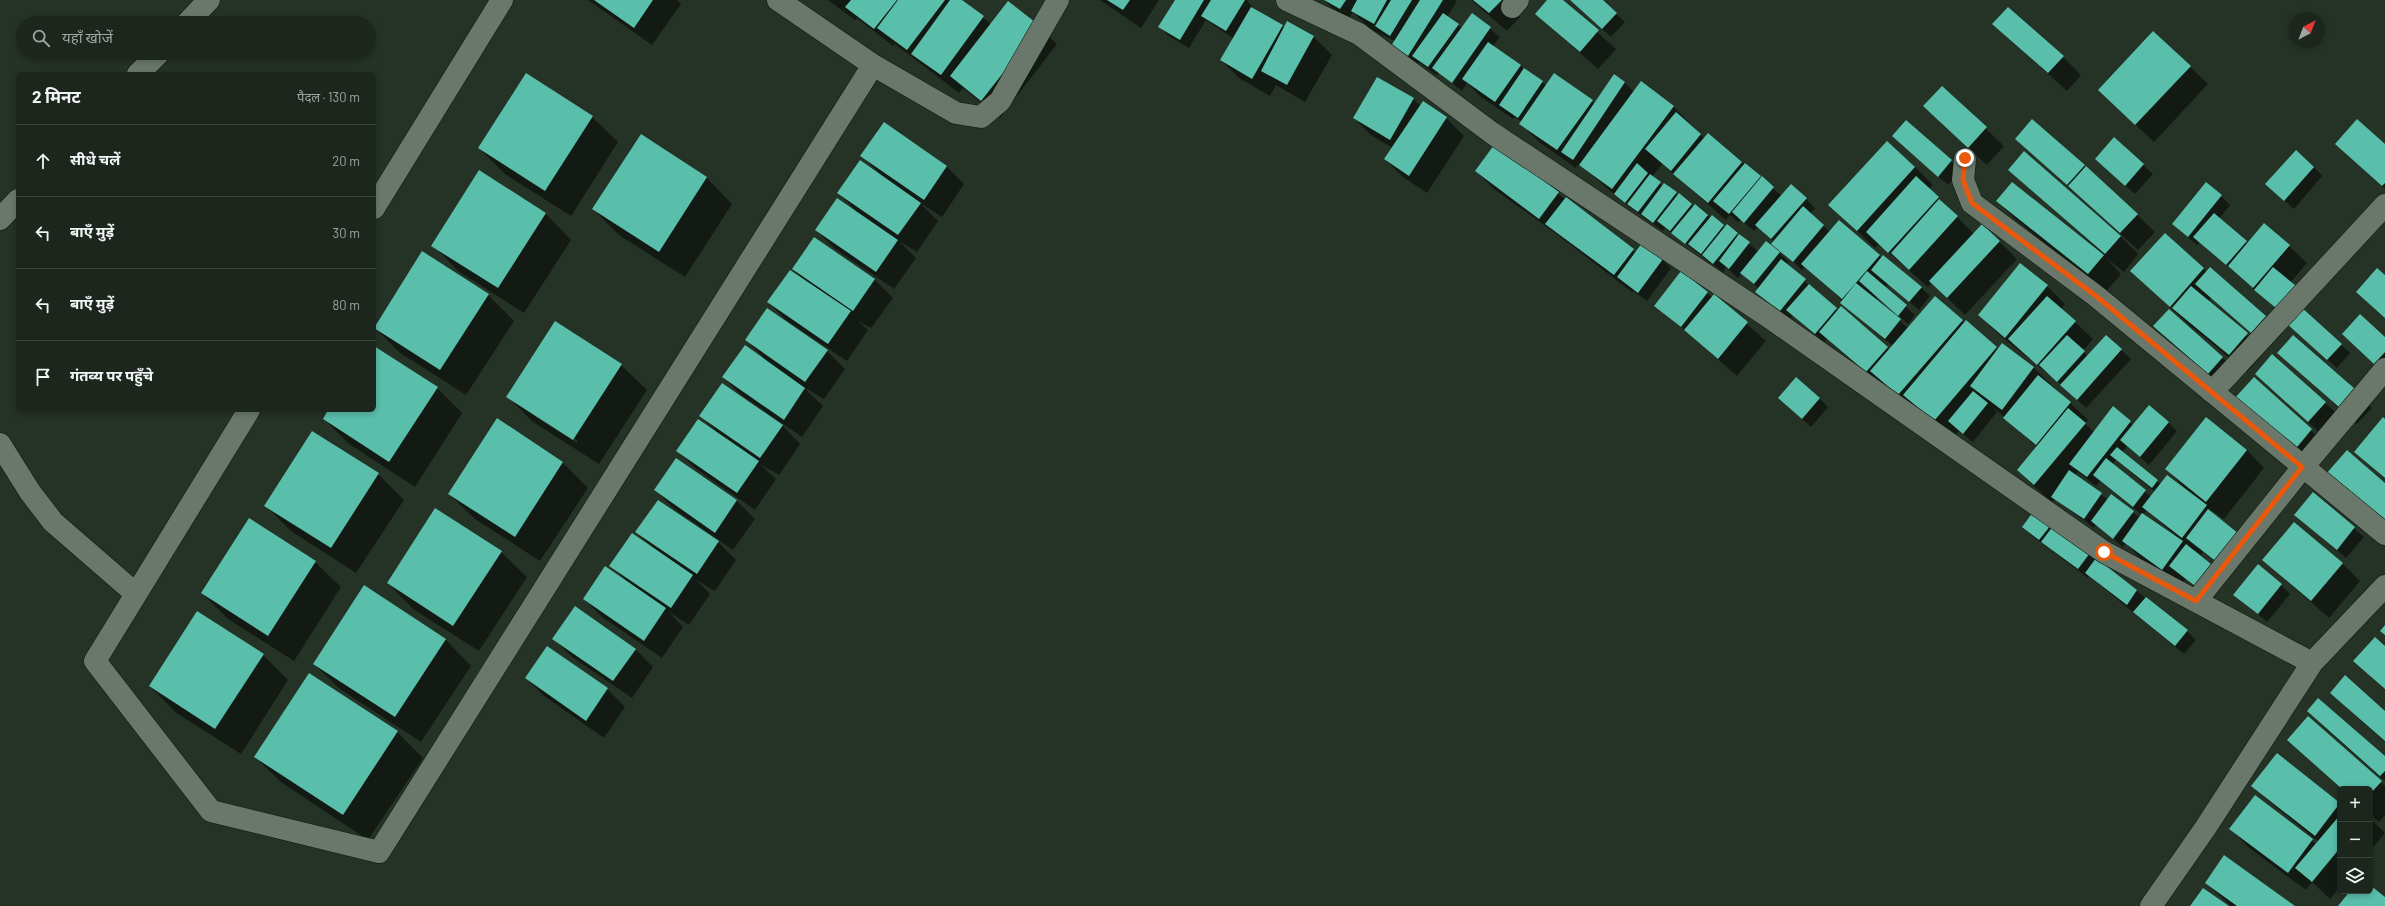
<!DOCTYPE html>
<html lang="hi">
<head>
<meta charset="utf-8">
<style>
	body { margin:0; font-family:Barlow,"Noto Sans Devanagari",sans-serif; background:#293229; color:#f1f3f6 }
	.controls { position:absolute; right:12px; bottom:12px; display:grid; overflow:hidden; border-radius:6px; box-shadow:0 2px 6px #0003 }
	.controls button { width:36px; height:36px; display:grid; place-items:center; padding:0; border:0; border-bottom:1px solid #3a433b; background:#1c261c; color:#f1f3f6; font:20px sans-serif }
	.compass { position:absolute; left:2289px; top:12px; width:36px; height:36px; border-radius:50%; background:#1c261c; box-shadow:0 2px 6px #0003; rotate:42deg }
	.stop { position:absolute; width:12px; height:12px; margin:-9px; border:3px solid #ea580c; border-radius:50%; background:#fff }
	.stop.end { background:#ea580c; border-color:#fff; box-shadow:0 1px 4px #0008 }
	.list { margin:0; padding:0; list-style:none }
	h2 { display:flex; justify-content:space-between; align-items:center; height:52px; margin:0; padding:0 16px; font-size:17px }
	h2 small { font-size:13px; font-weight:400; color:#a0a5a3 }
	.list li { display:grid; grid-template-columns:26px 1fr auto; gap:12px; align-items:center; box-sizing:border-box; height:72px; padding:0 16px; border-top:1px solid #3a433b }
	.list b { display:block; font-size:15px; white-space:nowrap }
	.list em { font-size:13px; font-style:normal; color:#a0a5a3 }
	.icon { flex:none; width:22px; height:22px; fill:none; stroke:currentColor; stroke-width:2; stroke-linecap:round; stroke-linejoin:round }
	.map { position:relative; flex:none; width:2385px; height:906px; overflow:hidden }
	.search { position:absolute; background:#1c261c; box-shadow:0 2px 6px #0003; left:16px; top:16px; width:360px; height:44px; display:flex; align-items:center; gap:10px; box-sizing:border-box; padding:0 14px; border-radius:22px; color:#a0a5a3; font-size:15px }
	.panel { position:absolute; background:#1c261c; box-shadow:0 2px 6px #0003; left:16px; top:72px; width:360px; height:340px; border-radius:6px }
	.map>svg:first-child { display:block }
</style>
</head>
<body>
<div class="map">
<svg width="2385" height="906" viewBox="0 0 2385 906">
	<rect width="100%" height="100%" fill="#253226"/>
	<path fill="#0007" fill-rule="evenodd" d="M588,0H677L681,4L652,45Z
		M828,0H961L991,24L1039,27L1057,44L1000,118L963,88L959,93L895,44L893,46L857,18L855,20Z
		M1100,0H1159L1141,28Z
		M1176,0H1247L1254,10L1285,28L1288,23L1314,37L1332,55L1305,102L1276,85L1270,96L1239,78L1221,60L1234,39L1206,20L1189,48L1169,36L1160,27Z
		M1324,0H1455L1457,1L1447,17L1462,28L1472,14L1500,37L1493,46L1547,86L1592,101L1595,104L1624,82L1634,92L1641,83L1674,107L1704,138L1745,164L1782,196L1806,199L1815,208L1810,214L1830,232L1879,256L1921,287L1930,296L1919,310L1888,284L1885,288L1915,315L1908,324L1877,297L1875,300L1908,328L1962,321L1999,349L2003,344L2034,368L2088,420L2085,424L2094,432L2130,422L2133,425L2168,422L2177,431L2149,465L2127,446L2122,452L2161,484L2187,491L2167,469L2247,450L2264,468L2224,519L2208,508L2223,523L2227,571L2203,552L2201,555L2195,550L2194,552L2211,565L2204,594L2186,579L2180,587L2141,559L2126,543L2123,547L2096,524L2094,528L2055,499L2052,502L2036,488L2018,470L2037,447L1993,407L1997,412L1973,442L1959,431L1952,438L1887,386L1885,390L1827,339L1824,342L1793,315L1790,320L1766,300L1757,291L1759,289L1742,273L1738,278L1726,267L1723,272L1665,228L1663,231L1624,203L1583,167L1577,165L1576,168L1539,142L1521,124L1522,122L1515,117L1513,119L1481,97L1467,83L1462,91L1439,73L1437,76L1419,62L1417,65L1401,55L1395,41L1370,29L1353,12L1349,18L1331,7ZM1662,164L1726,220L1730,215L1738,222L1741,220L1754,231L1758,227L1774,242L1782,252L1802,270L1805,266L1843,301L1842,303L1851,312L1893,346L1890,350L1838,311L1786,265L1789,262L1767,242L1759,252L1727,226L1725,228L1712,217L1711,218L1663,186L1652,177ZM2116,460L2155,492L2151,497L2112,465ZM2078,472L2096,486L2100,481L2142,515L2140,518L2112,496L2108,500L2075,475ZM2147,510L2175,535L2174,536L2143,514Z
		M1471,0H1503L1520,17L1507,31Z
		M1548,0H1561L1616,49L1598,69L1537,14Z
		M1570,0H1601L1625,22L1611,37Z
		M1993,24L2063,57L2081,75L2067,91Z
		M2190,67L2208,84L2154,142L2117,107Z
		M1942,87L2004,146L1987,165L1942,124Z
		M1413,99L1421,106L1446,118L1464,136L1427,193L1403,177L1385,159L1393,148L1372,136L1354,118Z
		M592,117L618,142L571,216L505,174L479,148Z
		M2032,120L2085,166L2155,232L2138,250L2016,139Z
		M1906,121L1961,170L1948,185L1903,145Z
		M641,135L707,178L732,204L685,277L619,235L593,209Z
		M2114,139L2153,174L2135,194L2105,168Z
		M2337,144L2385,145V189L2355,162Z
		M1495,146L1636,253L1662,259L1671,268L1647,301L1633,291L1632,292L1558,235L1494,189L1476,171Z
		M862,156L947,167L964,184L942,217L920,203L938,221L917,252L899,241L916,258L894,289L834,248L816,230L855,210L839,193L881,175Z
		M1915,167L1933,185L1929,189L1974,234L1999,241L2017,259L1965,315L1932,283L1928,287L1879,244L1875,248L1830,205Z
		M2314,167L2322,176L2294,209L2276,193Z
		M2010,170L2120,236L2138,254L2124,272L2105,257L2121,274L2106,292L2015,219L1997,201L2099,252L2100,251Z
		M480,171L546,214L571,240L524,313L458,271L433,245Z
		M2221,196L2230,205L2219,219L2248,244L2289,246L2307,263L2290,283L2302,309L2350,353L2337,368L2296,331L2289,320L2200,242L2197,245L2173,224Z
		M2165,234L2207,272L2274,326L2260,341L2211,298L2208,302L2265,352L2247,372L2188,324L2132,271Z
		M815,238L875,280L893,298L871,328L858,321L868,330L847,361L786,320L768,302L803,279L793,269Z
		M422,253L488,295L514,321L466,395L400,353L374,327Z
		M1681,272L1712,297L1714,295L1766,341L1737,376L1655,305Z
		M2047,286L2065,304L2061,309L2093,339L2083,351L2088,356L2106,336L2131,359L2086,408L2057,381L1997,333L1979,315Z
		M2163,335L2222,357L2231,366L2217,382Z
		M2385,338V371L2384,372L2352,343Z
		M746,340L827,351L845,369L824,399L802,386L823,406L802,437L741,395L723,377L766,360Z
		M374,347L437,388L462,413L415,487L349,444L324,419L330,410H374Z
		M2279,353L2354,390L2372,408L2357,424Z
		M2273,355L2344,420L2326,439L2256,374Z
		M621,365L647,390L599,464L533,422L508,397ZM536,414L578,441L577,443L536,417Z
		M2254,379L2330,448L2311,469L2253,418Z
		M722,385L783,426L800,444L779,475L760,464L776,479L755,510L695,468L677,450L716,431L701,416Z
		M1779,398H1819L1828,407L1811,427Z
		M2385,420V479L2356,452Z
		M676,459L737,501L755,519L733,550L673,508L656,490Z
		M562,462L588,488L540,561L475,519L449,494Z
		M378,474L404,500L356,573L291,531L265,505Z
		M2313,493L2364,537L2346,558L2295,515Z
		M658,501L718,542L736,560L715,591L696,580L710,594L689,625L670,613L683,627L662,658L602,617L584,599L625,579L611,566L651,546L636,532Z
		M2033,513L2090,554L2187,631L2196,640L2184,654L2089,576L2088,578L2032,536L2023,527Z
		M501,552L527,577L479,651L413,609L388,583Z
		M2263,560L2342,563L2360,581L2329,618Z
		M315,562L341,587L294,661L228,619L202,593Z
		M2281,585L2290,594L2267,622L2235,594Z
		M364,587L446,640L471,666L421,742L340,689L314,664Z
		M554,639L635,649L653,667L632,698L572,657Z
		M2385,648V690L2354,661Z
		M263,655L288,680L241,754L175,712L150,686Z
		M526,678L607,689L625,707L604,738L544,696Z
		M2331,693L2385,712V742L2349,710Z
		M2308,711L2385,758V781L2326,729Z
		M397,732L423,758L368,840L281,782L255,757Z
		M2289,740L2381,782L2385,786V815L2379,822L2370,814V789H2341Z
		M2277,755L2340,805V887L2330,899L2312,882L2306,890L2248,847L2231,829L2255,796L2316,844L2319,842L2271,803L2253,786Z
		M2370,818L2385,833L2370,851Z
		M2206,883L2294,906H2231Z"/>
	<path fill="#59beaa" d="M594,0H653L634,28Z
		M851,0H897L874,29L845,7Z
		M898,0H945L907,50L877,28Z
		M950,0H962L984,16L941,75L911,54Z
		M1107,0H1130L1123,10Z
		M1175,0H1204L1180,40L1158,27Z
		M1211,0H1245L1226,31L1201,16Z
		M1324,0H1346L1340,9Z
		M1357,0H1387L1374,24L1351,11Z
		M1391,0H1412L1390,36L1375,26Z
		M1420,0H1443L1408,56L1391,46Z
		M1473,0H1502L1489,13Z
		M1547,0H1563L1599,30L1580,52L1535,14Z
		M1570,0H1603L1617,13L1602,29Z
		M1008,1L1040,26L981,101L950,76Z
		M1251,7L1283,25L1252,79L1220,60Z
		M2008,7L2064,56L2048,73L1992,24Z
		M1443,13L1459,24L1428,67L1412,56Z
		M1472,13L1491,27L1452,83L1432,68Z
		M1287,21L1314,36L1287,85L1261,71Z
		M2153,31L2191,66L2135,125L2098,90Z
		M1488,42L1521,65L1495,102L1462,79Z
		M1524,68L1543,81L1518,118L1499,105Z
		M526,73L593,116L545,191L478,148Z
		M1554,73L1593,100L1557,150L1519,124Z
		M1614,74L1625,82L1573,160L1561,152Z
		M1377,77L1414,98L1390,140L1353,118Z
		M1641,81L1674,106L1612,189L1579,165Z
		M1942,86L1987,127L1968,148L1923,106Z
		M1423,101L1447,117L1409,176L1384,159Z
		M1676,112L1701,134L1671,171L1645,149Z
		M2032,119L2085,165L2067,185L2015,139Z
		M2357,119L2385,144V183L2382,186L2335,144Z
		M1906,120L1952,160L1938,177L1892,136Z
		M884,122L947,166L924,200L860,156Z
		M1708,133L1742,162L1708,203L1673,174Z
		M641,134L707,177L659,252L592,209Z
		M2114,137L2144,164L2125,186L2095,159Z
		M1887,141L1915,167L1857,231L1828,205Z
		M1494,145L1559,192L1539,219L1475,171Z
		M2296,150L2314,167L2284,201L2265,184Z
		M2024,151L2121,236L2105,254L2008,170Z
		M860,160L921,203L898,235L837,193Z
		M1637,163L1648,173L1625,203L1614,194Z
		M1745,163L1761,176L1729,214L1713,201Z
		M2086,166L2138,214L2120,233L2068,186Z
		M479,170L546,213L498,288L431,246Z
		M1650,174L1661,182L1638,212L1627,204Z
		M1762,176L1774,187L1744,223L1732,212Z
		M1916,176L1939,197L1888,253L1866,232Z
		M2012,182L2104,255L2088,274L1996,201Z
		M2206,182L2222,195L2188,237L2172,224Z
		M1664,183L1677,192L1653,223L1641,214Z
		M1791,184L1807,198L1771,239L1755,225Z
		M1679,193L1692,204L1670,231L1657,221Z
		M1566,197L1634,249L1614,275L1545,224Z
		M837,198L898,240L876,272L815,230Z
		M1939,199L1958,216L1909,270L1891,253Z
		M1695,204L1708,215L1685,244L1671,233Z
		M1803,206L1824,225L1793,262L1771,244Z
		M2214,213L2247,241L2226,265L2193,237Z
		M1712,215L1724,225L1701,254L1688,244Z
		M1839,220L1880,255L1842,299L1801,264Z
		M2264,223L2290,245L2253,288L2228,266Z
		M1727,224L1738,233L1713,264L1702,255Z
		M1982,224L2000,241L1947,298L1929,281Z
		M2165,233L2204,268L2170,307L2130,271Z
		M1739,234L1750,242L1729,269L1719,261Z
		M814,237L875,279L853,311L792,269Z
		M1766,241L1780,252L1754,284L1740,273Z
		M1642,243L1663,259L1638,293L1617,277Z
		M422,251L489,294L440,370L374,328Z
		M1883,255L1922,287L1909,302L1871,270Z
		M1781,259L1806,279L1780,311L1755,292Z
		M2020,263L2048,285L2005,338L1978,315Z
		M2210,267L2266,316L2251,333L2195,284Z
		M2273,267L2301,290L2282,313L2254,290Z
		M2377,268L2385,275V318L2356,292Z
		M790,270L851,311L828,344L767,302Z
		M1681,271L1708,292L1681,327L1654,306Z
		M1867,271L1907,305L1898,316L1859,281Z
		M1856,283L1901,319L1885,339L1840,303Z
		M1809,284L1837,308L1815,334L1786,310Z
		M2191,286L2248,333L2229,355L2172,308Z
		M1714,294L1748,322L1718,359L1684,330Z
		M1935,296L1963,320L1898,395L1870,371Z
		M2047,296L2076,321L2037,365L2008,339Z
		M1841,306L1888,347L1866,372L1819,332Z
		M2300,306L2342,344L2327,360L2285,322Z
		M767,308L828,350L805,382L745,340Z
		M2169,309L2223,357L2208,374L2153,326Z
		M2360,314L2385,337V352L2374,364L2342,334Z
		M1966,320L1997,347L1934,421L1903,395Z
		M555,321L622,364L573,440L506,397Z
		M2067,335L2085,351L2057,382L2039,365Z
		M2106,335L2122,349L2077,400L2060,385Z
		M2293,335L2355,389L2339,407L2277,353Z
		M2002,343L2034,367L2002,410L1970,386Z
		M745,345L805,388L784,420L722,377Z
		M374,346L438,387L389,462L323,419L328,410H374Z
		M2272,354L2326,402L2308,422L2255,374Z
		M2038,375L2071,402L2036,445L2003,418Z
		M1796,377L1820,398L1802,419L1778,398Z
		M2254,377L2312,429L2293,452L2233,400Z
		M722,383L783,425L760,458L699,416Z
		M1973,391L1988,403L1963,434L1948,421Z
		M2149,405L2169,422L2140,457L2120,440Z
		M2113,406L2131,421L2087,477L2069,464Z
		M2068,408L2086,423L2034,485L2017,470Z
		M2206,417L2247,450L2206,502L2165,469Z
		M2383,417L2385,419V478L2354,452Z
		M497,418L563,462L515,537L448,494Z
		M698,419L759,461L737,493L676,451Z
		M312,431L379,473L331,548L264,506Z
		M2117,447L2158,480L2152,488L2110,455Z
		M2347,450L2385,483V524L2326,474Z
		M676,458L737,500L715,533L654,490Z
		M2106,458L2146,490L2133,507L2093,475Z
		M2069,470L2102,493L2084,519L2051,497Z
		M2167,475L2207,505L2182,538L2142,507Z
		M2313,492L2355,527L2337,550L2294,515Z
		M2111,494L2134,511L2113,539L2091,521Z
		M658,500L719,541L697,574L635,532Z
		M435,508L502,551L453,626L387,583Z
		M2208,509L2239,534L2218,563L2186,538Z
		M2033,512L2051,525L2039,540L2022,527Z
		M2142,513L2183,541L2162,570L2122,541Z
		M249,518L316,561L268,636L201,593Z
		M2294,522L2343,563L2311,601L2262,560Z
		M2053,526L2090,553L2078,569L2041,542Z
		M632,533L693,575L671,608L609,566Z
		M2186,544L2211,564L2195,586L2169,566Z
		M2096,558L2137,590L2127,605L2085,573Z
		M2258,564L2282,584L2258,614L2233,595Z
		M605,566L666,608L644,641L583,599Z
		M364,585L446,639L395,717L313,664Z
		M2146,597L2188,630L2175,646L2133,612Z
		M575,606L636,649L613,681L552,639Z
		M197,611L264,654L215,729L149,686Z
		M2385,625V635L2380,631Z
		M2375,637L2385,646V689L2353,661Z
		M547,646L608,688L586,721L525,678Z
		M309,673L398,731L343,815L254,757Z
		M2345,675L2385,711V741L2330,693Z
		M2318,698L2385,756V771L2380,776L2307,711Z
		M2308,716L2382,781L2370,794V789H2342L2287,740Z
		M2277,753L2340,803L2315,836L2251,786Z
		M2255,795L2313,839L2288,873L2229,829Z
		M2340,815V848L2312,882L2295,868Z
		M2224,855L2295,906H2237L2205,883Z
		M2370,885L2385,897V906H2338L2350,891H2370Z
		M2203,888L2229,906H2190Z"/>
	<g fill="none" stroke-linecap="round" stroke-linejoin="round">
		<g stroke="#0e190f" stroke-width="23">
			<path id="minor" d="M1287,0L1359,34L1492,133L1766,315L2104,552L2312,663L2385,586
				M1512,7L1518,0
				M187,23L209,0
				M873,65L956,113L981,117L1000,101L1058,0
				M138,74L159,53
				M1965,159L1963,180L1972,203L2096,296L2385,534
				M374,208L502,0
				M0,219L18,200
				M2212,392L2385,205
				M249,410L95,661L211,811L379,852L873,65L778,0
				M0,444L30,492L53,522L136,594
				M2196,601L2303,467L2385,369
				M2151,906L2206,827L2312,663"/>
		</g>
		<use href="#minor" stroke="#6a786b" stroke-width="22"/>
	</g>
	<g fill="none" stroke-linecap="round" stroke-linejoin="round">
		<path stroke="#ea580c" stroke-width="5" d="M1965,158L1963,180L1972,203L2096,296L2302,467L2196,601L2104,552"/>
	</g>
</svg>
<div class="controls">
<button>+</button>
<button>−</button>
<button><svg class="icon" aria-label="layers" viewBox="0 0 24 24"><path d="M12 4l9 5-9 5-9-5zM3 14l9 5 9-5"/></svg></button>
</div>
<svg class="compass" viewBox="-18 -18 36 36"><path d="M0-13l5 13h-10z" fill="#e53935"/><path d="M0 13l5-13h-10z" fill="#a0a5a3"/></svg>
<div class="stop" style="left:2104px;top:552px"></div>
<div class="stop end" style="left:1965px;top:158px"></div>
<div class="search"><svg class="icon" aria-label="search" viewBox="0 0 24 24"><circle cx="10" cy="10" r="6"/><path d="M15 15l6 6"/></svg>यहाँ खोजें</div>
<section class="panel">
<h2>2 मिनट<small>पैदल · 130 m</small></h2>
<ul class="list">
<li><svg class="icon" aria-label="ahead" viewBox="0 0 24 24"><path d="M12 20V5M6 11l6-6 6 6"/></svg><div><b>सीधे चलें</b></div><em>20 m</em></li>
<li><svg class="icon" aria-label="left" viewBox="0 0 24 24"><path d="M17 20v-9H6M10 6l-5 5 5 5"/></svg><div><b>बाएँ मुड़ें</b></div><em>30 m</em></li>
<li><svg class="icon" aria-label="left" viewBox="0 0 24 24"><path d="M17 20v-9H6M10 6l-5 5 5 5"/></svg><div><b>बाएँ मुड़ें</b></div><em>80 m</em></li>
<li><svg class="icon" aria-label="arrive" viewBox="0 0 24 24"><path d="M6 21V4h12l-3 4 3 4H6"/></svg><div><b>गंतव्य पर पहुँचे</b></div></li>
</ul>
</section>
</div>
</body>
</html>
